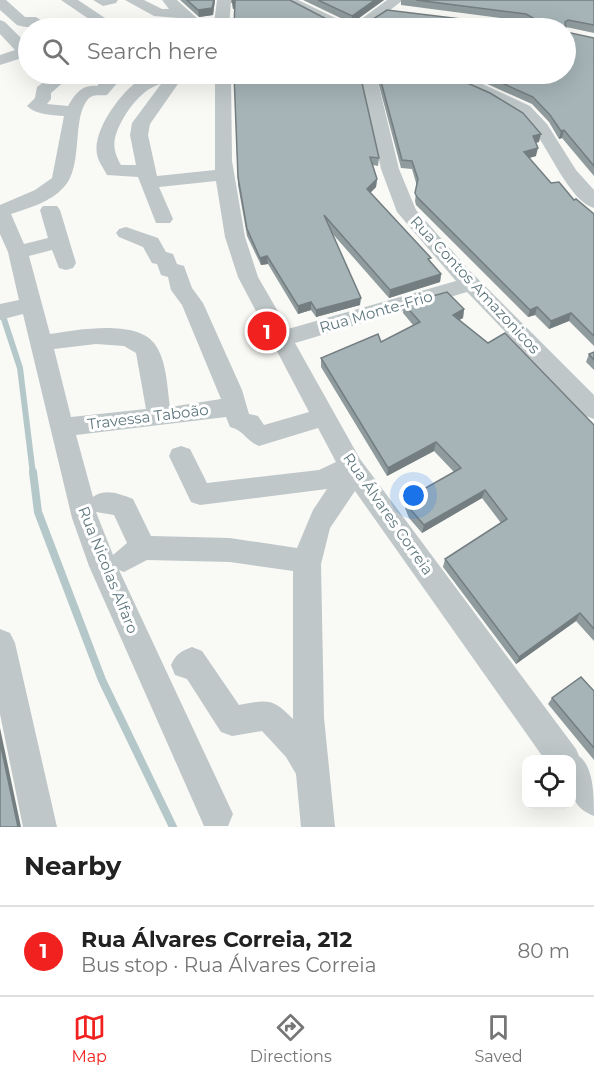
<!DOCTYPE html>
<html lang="en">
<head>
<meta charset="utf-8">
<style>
	body { margin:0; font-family:Montserrat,sans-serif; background:#f6f6f6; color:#222 }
	.controls { position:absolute; right:18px; bottom:18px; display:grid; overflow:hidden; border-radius:12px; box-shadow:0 6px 24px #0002 }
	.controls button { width:54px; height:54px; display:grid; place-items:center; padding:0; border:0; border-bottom:2px solid #e0e0e0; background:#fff; color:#222; font:30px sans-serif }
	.you { position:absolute; left:414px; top:496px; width:21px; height:21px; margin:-15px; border:4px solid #fff; border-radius:50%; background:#1a73e8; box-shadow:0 0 0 9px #1a73e833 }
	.badge { display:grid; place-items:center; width:39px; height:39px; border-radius:50%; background:#f1211f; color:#fff; font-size:20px; font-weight:700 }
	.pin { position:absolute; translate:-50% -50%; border:3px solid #fff; box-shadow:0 2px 6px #0006 }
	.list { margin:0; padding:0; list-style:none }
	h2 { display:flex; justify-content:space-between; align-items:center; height:78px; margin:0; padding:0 24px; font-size:26px }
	h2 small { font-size:20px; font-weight:400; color:#767676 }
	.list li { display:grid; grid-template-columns:39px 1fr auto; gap:18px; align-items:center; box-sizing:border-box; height:90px; padding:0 24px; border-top:2px solid #e0e0e0 }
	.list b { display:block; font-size:22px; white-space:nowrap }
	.list p { margin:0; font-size:20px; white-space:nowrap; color:#767676 }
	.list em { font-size:20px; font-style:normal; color:#767676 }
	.icon { flex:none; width:33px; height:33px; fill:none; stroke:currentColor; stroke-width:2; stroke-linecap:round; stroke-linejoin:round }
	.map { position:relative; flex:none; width:594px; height:827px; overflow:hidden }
	.search { position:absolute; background:#fff; box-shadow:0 6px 24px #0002; left:18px; right:18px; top:18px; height:66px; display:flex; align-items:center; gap:15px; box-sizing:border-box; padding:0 21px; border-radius:33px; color:#767676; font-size:22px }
	.sheet { height:168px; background:#fff }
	nav { display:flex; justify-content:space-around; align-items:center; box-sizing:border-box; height:84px; border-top:2px solid #e0e0e0; background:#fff; font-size:16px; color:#767676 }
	nav a { display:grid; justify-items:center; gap:3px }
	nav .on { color:#f1211f }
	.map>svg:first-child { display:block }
</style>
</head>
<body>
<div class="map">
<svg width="594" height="827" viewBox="0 0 594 827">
	<rect width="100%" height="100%" fill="#f9f9f6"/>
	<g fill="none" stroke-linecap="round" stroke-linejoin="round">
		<path stroke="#b5c8c9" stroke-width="6" d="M0,307L20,368L33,474"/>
		<path stroke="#b5c8c9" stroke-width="8" d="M33,472L38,512L102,680L173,827"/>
		<path fill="#bfc7c9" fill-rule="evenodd" d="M0,0H6L25,17H36L53,28C42,29 27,28 17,25L0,10Z
			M61,0H78L120,28H102Z
			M93,0H118L116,3L103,6Z
			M125,0H144L162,9H169L162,0H177L198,19L214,23L217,0H231L229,28H199L188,25L178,18L154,16Z
			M279,0H298L352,26L387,0H403L367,28H334Z
			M0,20L5,22L28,45V56L0,65V55L15,50L0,34Z
			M55,74H73L51,93V99L47,104L68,106C75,94 82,84 97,86L108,74H125L107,95C101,96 94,94 89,98C71,116 84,166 64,187C51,202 29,208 11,214L24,244L48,238L40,210L43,206H57L60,210L76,263L73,268L66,270L59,268L52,250L29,256L50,334C76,330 135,319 154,343C167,360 167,387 170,407L221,399L182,305L171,290L168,277L161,275L157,264L152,263L143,247L119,237L116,233L119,229L126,227L158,238L166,252L173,254L177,264L184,266L192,288L203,303L242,390L249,414L258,416L264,425L309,412L238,277L225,237L216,181L159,187L173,219L170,223H156L138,177L107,175C104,169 98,161 97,154C92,131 122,90 141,79C155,70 181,74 197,74L195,77L180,81L150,124L148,135L157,176L215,170V74H231L232,161L245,237L258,277L288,329L456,281L397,212L381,169L360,74H376L399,169L416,210L469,270L594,395V419L586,416L467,292L295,343L360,459L576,749L579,756C594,767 594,797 594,816C566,805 572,785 572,760H545L355,491L330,528L321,564L324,718L335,827H301L296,774L286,757L262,731L232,736L221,732L187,679L175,675L171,665C176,654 181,651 192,647L202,651L239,705C267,700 272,697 293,719V571L230,562L147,560L124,572L119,570L233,814L228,826H204L89,566L72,518L23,314L0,320V304L19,300L8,252L0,234V205L35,190L52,178L64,116C52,115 36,115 27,106L35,98L37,87ZM161,84L132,123L130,135L136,165H121C116,156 113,148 115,138C120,118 141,88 161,84ZM96,344L124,346L136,353L146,409L71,417L54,349ZM226,417L230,427C245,431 246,441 259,446L318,428L336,462L319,470L207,483L190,449L181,446L172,449L169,456L191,502L200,505L327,489L313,510L297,548L230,538L151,536L133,499C120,494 105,488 93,497L76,435ZM96,512L114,515L127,543L113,555Z
			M441,74H461L530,106L547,124L576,170L594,190V208C570,202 548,147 532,128C509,103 473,92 443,77Z
			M0,629L10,633L15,643L57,827H23L0,714Z"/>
	</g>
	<path fill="#8f9b9d" d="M180,0H215L213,15L199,17Z
		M232,0L334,23H351L303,0H384L352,23L527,22L524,21L401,5V0H594V33L566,27V32L594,38V176L562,138L559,139L549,122L532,104L465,74H566L234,28L235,8L233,9Z
		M234,74L379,158L378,166L373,165L377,179L376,187L370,193L441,274L440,282L389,298L331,232L360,305L316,317L311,310L298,314L268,264L261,265L247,236L238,185Z
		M376,74H447L539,142L536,143V156L529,158L551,183L574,200L594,214V346L569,321L549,329L535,315L528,317L416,205L415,201L417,186L412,169L401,168Z
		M404,304L464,309L463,318L459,320L594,425V641L576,621L516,664L443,567L445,559L501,523L482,498L422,533L409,518L405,508L406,499L454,472L434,451L387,476L321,367V358L381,342L413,325L403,313Z
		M594,352V370L586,362L589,354Z
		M594,691V760L548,704L552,698Z"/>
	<path fill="#747e80" d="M214,0H215L213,15L199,17L198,10Z
		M375,0H384L352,23V16Z
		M235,1L236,8L233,9L232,2Z
		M564,130L562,138L559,139L561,131Z
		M541,134L539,142L531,143L533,136Z
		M538,148L536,156L522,160L524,152Z
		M377,179L376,187L366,197L367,189Z
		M267,256L268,264L261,265L260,258Z
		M441,274L440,282L389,298L390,290Z
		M361,298L360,305L316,317V310Z
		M311,302V310L298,314V306Z
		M537,307L535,315L528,317L530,310Z
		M464,309L463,318L452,324L453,315Z
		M571,313L569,321L549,329L551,321Z
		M436,442L434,451L387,476L388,468Z
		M485,490L482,498L422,533L424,525Z
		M580,613L576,621L516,664L519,657Z
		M0,728L21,827H18L0,742Z"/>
	<path fill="#a6b4b7" stroke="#747e80" stroke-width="1.5" d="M187,0H214L212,8L198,10Z
		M232,0H290L334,23H367L387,10L494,23L535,22V19L526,14L416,0H594V25L568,20L565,22L566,32L594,38V166L564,130L561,131L550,115L533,97L482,74H566V28H234L235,1L232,2Z
		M318,0H375L352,16Z
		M234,74H360L379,158L370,157L377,179L367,189L431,258L428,259L441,274L390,290L324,215L361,298L316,310L311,302L298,306L267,256L260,258L247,229L238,177Z
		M379,74H447L490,93L523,113L541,134L533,136L538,148L524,152L551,183L559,182L574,200L576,199L594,214V336L571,313L551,321L537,307L530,310L417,197L415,193L418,179L412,161L402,160Z
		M447,292L464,309L453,315L488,343L505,333L594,425V629L580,613L519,657L445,559L507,519L485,490L424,525L411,510L406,499L461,468L436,442L388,468L321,358L378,334L381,342L420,322L404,304Z
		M594,352V360L589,354Z
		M581,677L594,691V748L552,698Z
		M0,742L18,827H0Z"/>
	<g text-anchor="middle" stroke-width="6" stroke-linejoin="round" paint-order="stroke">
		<g font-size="15" fill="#5e777e" stroke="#fff">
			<text transform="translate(475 285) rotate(47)" y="5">Rua Contos Amazonicos</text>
			<text transform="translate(376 312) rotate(-16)" y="5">Rua Monte-Frio</text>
			<text transform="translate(148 417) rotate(-7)" y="5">Travessa Taboão</text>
			<text transform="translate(388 514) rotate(55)" y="5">Rua Álvares Correia</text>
			<text transform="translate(108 570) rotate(68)" y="5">Rua Nicolas Alfaro</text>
		</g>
	</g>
</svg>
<div class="controls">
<button><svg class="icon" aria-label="locate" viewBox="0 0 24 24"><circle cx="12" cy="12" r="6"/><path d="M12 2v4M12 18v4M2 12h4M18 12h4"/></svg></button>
</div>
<div class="you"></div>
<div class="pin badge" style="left:267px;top:331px">1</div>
<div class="search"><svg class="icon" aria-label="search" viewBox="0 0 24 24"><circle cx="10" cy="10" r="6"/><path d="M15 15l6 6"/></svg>Search here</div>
</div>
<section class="sheet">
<h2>Nearby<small></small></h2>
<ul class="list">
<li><span class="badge">1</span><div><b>Rua Álvares Correia, 212</b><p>Bus stop · Rua Álvares Correia</p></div><em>80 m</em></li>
</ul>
</section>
<nav>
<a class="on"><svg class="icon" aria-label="map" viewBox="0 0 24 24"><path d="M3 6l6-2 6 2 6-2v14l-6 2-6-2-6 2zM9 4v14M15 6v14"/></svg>Map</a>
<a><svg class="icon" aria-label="directions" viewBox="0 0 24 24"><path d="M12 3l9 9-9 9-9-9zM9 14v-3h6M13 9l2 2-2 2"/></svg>Directions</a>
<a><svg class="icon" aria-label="saved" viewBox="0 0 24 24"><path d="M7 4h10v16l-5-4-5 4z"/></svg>Saved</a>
</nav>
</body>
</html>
